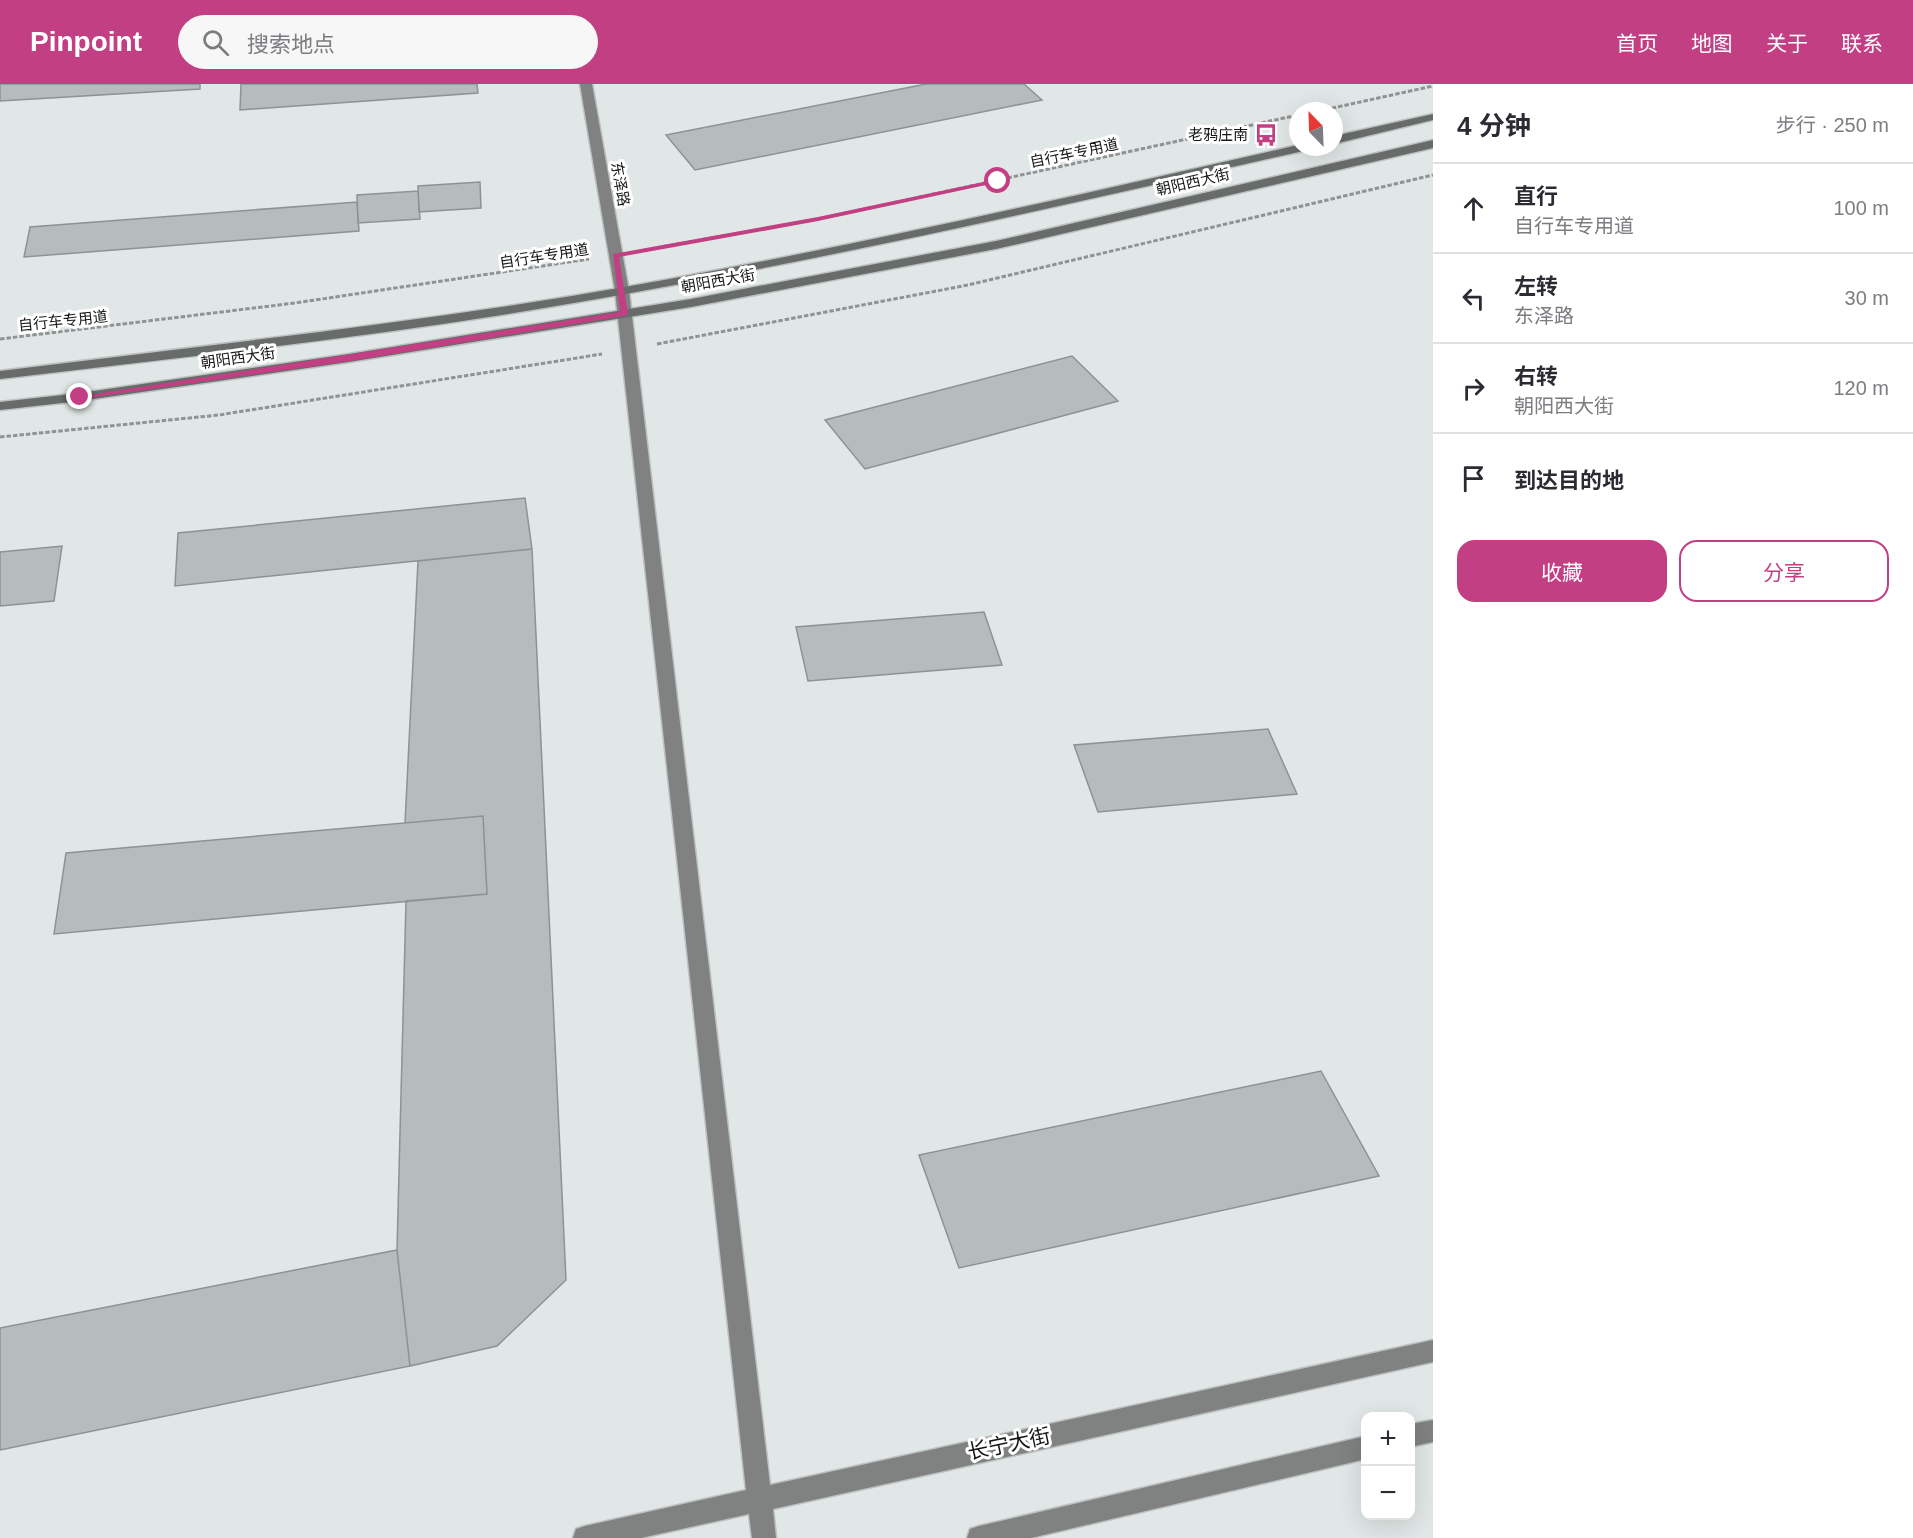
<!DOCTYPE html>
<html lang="zh">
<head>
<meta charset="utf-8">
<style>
	body { margin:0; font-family:Helvetica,"Noto Sans SC",sans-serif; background:#f7f7f7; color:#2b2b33 }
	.controls { position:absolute; right:18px; bottom:18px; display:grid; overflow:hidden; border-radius:12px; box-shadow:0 6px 24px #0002 }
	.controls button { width:54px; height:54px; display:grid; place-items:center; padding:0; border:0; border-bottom:2px solid #e1e1e2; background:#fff; color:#2b2b33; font:30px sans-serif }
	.compass { position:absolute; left:1289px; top:18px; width:54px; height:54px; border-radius:50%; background:#fff; box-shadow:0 6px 24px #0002; rotate:337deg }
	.stop { position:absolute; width:18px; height:18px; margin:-14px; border:4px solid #c23f84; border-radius:50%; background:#fff }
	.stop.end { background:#c23f84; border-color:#fff; box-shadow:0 2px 6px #0008 }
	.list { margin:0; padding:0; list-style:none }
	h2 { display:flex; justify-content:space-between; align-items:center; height:78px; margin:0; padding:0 24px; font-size:26px }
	h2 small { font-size:20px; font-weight:400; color:#7c7c81 }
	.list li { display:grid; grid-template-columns:39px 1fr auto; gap:18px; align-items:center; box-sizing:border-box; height:90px; padding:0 24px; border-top:2px solid #e1e1e2 }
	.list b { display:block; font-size:22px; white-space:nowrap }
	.list p { margin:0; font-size:20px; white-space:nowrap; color:#7c7c81 }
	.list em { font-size:20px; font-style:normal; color:#7c7c81 }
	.actions { display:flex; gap:12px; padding:18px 24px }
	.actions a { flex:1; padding:14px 0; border:2px solid #c23f84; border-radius:18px; text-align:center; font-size:21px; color:#c23f84 }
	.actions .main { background:#c23f84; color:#fff }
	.icon { flex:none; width:33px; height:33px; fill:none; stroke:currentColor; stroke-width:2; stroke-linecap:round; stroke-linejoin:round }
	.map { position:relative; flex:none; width:1433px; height:1454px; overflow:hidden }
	header { display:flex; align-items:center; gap:36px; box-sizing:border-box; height:84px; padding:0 30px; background:#c23f84; color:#fff }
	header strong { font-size:28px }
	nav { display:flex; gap:33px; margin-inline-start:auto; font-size:21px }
	.search { width:420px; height:54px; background:#f7f7f7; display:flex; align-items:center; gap:15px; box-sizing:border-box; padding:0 21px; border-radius:33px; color:#7c7c81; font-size:22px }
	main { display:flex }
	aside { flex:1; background:#fff }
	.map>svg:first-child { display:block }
</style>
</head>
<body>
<header>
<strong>Pinpoint</strong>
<div class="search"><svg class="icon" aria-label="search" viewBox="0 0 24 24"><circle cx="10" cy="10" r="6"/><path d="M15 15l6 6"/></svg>搜索地点</div>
<nav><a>首页</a><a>地图</a><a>关于</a><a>联系</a></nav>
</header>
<main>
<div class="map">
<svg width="1433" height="1454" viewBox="0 0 1433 1454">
	<rect width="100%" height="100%" fill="#e1e7e6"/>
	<path fill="#b6bbbd" stroke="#8d9294" stroke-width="1.5" d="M0,0H200V5L0,17Z
		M241,0H477L478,9L240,26Z
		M926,0H1024L1042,16L695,86L666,51Z
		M480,98L481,124L419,128L418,102Z
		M418,107L420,135L358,139L357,111Z
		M357,118L359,147L24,173L30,143Z
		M1072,272L1118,317L865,385L825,336Z
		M525,414L532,465L175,502L178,449Z
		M62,462L54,517L0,522V468Z
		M532,465L566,1196L497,1262L410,1282L397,1166L406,817L487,810L483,732L405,739L418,477Z
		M984,528L1002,581L808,597L796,543Z
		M1268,645L1297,710L1098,728L1074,661Z
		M483,732L487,810L54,850L66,769Z
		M1321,987L1379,1092L959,1184L919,1071Z
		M397,1166L410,1282L0,1366V1244Z"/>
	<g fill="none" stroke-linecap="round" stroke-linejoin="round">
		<g stroke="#bcc2c1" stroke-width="3">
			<path id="secondary" d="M580,0H592L629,207L770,1401L1433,1256V1278L773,1425L776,1454H752L749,1430L641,1454H573L576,1445L585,1442L746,1406L615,207Z
				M1433,1336V1358L1410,1363V1340Z
				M1366,1352V1375L1031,1454H967L970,1445L979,1442Z"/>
		</g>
		<g stroke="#bcc2c1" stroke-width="3">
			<path id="primary" d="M1433,30V36L1334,60V52Z
				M1433,56V64L996,165L691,223L349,278L80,317L0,326V318L80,309L349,270L691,215L996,157Z
				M1298,61V63H1309L1303,67C1061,122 819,177 574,219C384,252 191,272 0,295V287C191,263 382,243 572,212C816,171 1057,116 1298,61Z"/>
		</g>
		<path stroke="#8f9393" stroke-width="3" stroke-dasharray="4.5 2" stroke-linecap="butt" d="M1319,27L1433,2
			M644,166L818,135L1298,31
			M0,255L295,219L589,175
			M657,260L968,201L1433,91
			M0,353L219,331L602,270"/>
		<use href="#secondary" fill="#7f8280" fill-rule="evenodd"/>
		<use href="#primary" fill="#676b69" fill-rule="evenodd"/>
	</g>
	<path fill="#c23f84" d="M998,95L1000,98L818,137L619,173L628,230L624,232L350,277L80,315L76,313L620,228L613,170L818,133Z"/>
	<defs>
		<g id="bus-bare" transform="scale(1.8)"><path d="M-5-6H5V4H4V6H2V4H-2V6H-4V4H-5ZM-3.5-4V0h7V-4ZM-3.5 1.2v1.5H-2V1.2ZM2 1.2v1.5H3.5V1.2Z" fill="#c23f84" stroke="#fff" stroke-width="2.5" paint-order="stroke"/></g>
	</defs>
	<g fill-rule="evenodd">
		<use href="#bus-bare" x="1266" y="51"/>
	</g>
	<g text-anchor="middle" stroke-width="6" stroke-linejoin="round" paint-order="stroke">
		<g font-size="15" fill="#151717" stroke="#fff" text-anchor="end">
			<text x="1248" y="56">老鸦庄南</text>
		</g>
		<g font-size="15" fill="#151717" stroke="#fff">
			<text transform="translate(1074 69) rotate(-12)" y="5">自行车专用道</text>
			<text transform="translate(1193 98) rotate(-13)" y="5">朝阳西大街</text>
			<text transform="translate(620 100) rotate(80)" y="5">东泽路</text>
			<text transform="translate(544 172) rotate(-9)" y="5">自行车专用道</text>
			<text transform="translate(718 197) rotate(-10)" y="5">朝阳西大街</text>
			<text transform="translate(63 237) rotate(-6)" y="5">自行车专用道</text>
			<text transform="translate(238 274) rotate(-8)" y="5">朝阳西大街</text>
		</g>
		<g font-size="21" fill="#151717" stroke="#fff">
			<text transform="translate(1009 1360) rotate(-12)" y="7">长宁大街</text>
		</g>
	</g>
</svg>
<div class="controls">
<button>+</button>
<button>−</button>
</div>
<svg class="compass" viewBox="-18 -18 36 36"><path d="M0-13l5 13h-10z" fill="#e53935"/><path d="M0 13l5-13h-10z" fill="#7c7c81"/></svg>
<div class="stop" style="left:998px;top:97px"></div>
<div class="stop end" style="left:80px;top:313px"></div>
</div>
<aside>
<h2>4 分钟<small>步行 · 250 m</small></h2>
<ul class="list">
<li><svg class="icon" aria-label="ahead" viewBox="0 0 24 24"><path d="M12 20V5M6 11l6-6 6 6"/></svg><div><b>直行</b><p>自行车专用道</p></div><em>100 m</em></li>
<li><svg class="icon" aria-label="left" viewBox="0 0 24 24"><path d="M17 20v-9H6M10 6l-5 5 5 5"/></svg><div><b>左转</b><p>东泽路</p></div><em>30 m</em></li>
<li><svg class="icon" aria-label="right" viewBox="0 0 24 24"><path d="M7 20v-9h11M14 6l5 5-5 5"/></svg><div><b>右转</b><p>朝阳西大街</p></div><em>120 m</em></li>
<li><svg class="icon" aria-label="arrive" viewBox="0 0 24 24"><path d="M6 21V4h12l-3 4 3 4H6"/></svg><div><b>到达目的地</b></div></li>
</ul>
<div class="actions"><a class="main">收藏</a><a>分享</a></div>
</aside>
</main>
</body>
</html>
